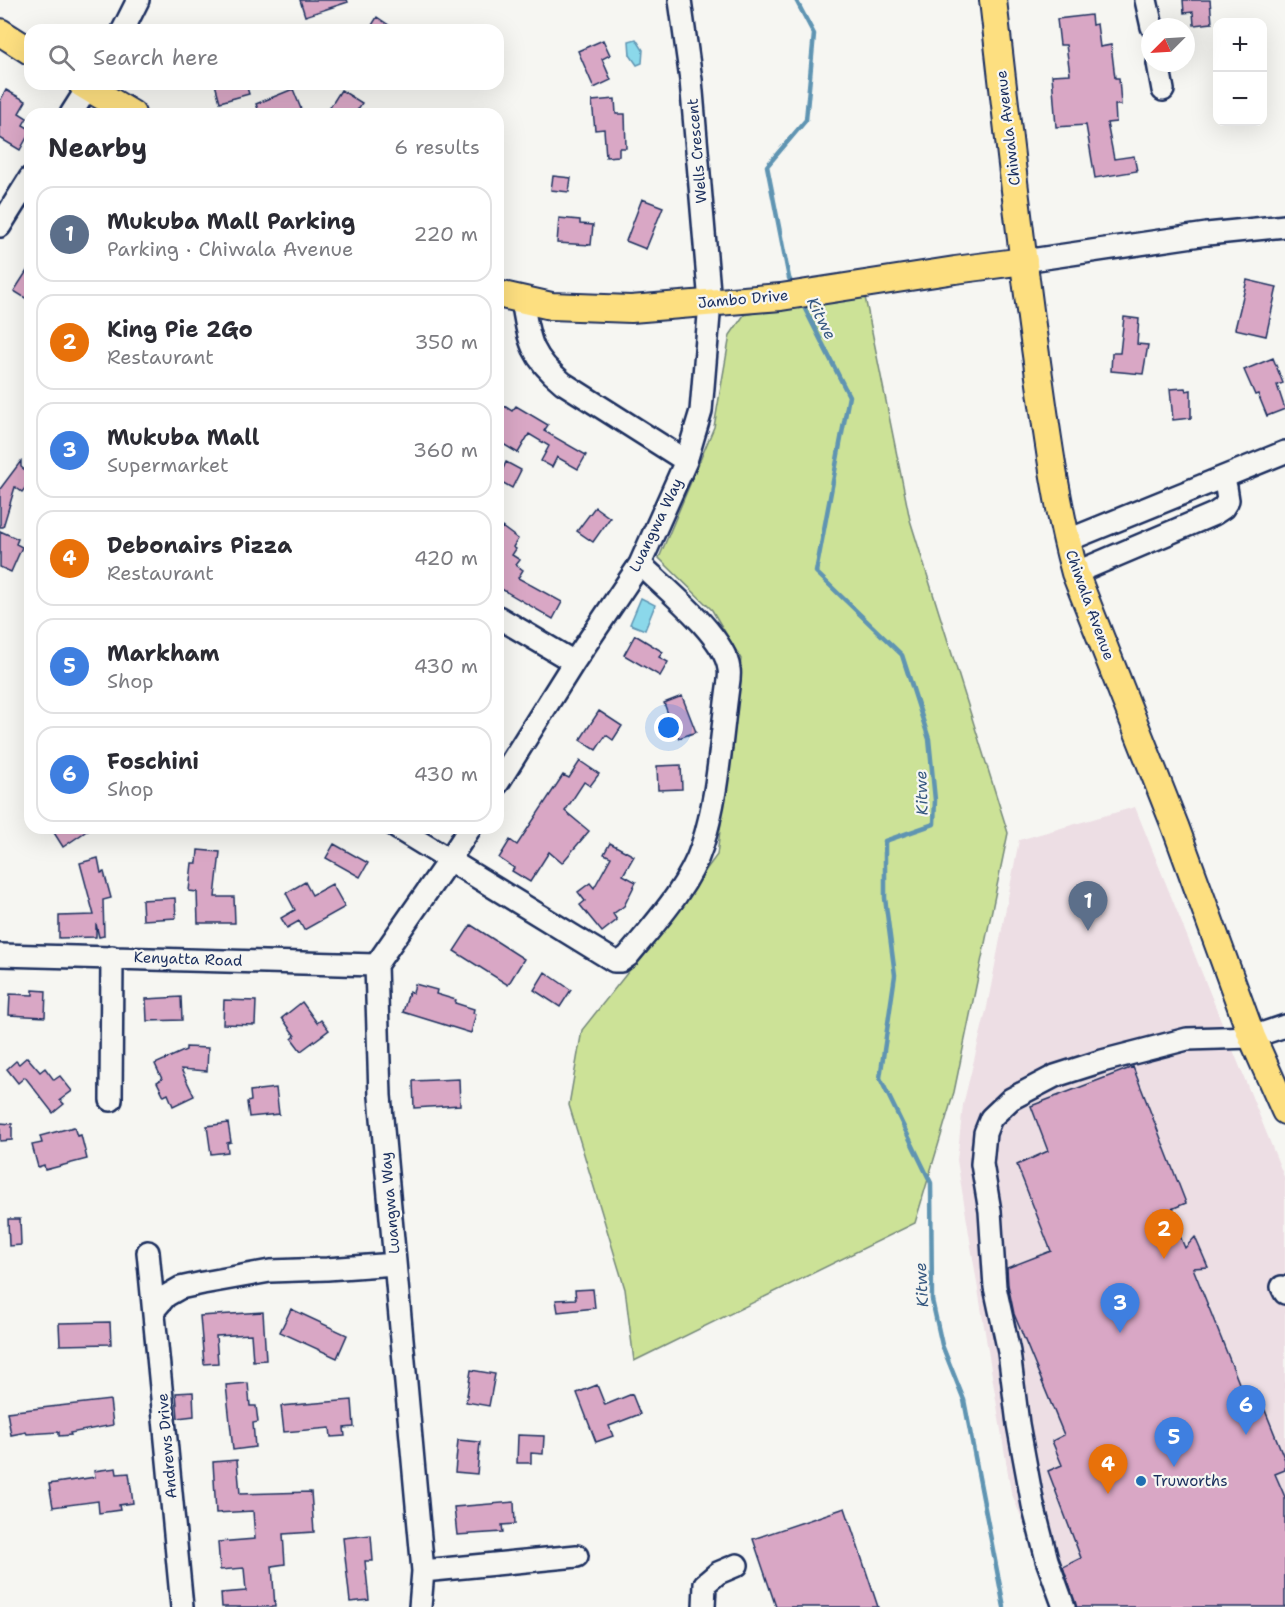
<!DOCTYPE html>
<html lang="en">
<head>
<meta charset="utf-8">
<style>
	body { margin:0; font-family:"Shantell Sans",sans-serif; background:#f2f2f3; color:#2b2b33 }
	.controls { position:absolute; right:18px; top:18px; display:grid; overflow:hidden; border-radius:12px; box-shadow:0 6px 24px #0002 }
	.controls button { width:54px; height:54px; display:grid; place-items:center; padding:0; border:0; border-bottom:2px solid #e1e1e2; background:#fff; color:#2b2b33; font:30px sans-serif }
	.compass { position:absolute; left:1141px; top:18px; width:54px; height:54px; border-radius:50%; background:#fff; box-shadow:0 6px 24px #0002; rotate:246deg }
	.you { position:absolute; left:669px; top:728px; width:21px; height:21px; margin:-15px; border:4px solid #fff; border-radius:50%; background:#1a73e8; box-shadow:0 0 0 9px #1a73e833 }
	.badge { display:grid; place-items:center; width:39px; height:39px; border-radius:50%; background:#1a73e8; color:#fff; font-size:20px; font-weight:700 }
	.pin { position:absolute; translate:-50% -50px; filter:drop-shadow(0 2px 3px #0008) }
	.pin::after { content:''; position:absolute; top:32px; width:21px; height:18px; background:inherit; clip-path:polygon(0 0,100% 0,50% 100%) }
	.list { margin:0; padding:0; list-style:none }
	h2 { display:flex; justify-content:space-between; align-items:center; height:78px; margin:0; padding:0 24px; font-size:26px }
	h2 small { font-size:20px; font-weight:400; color:#7c7c81 }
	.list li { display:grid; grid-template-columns:39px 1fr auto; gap:18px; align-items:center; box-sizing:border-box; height:96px; margin:0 12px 12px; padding:0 12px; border:2px solid #e1e1e2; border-radius:18px }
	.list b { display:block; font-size:22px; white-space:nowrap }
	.list p { margin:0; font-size:20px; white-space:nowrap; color:#7c7c81 }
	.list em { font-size:20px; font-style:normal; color:#7c7c81 }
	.icon { flex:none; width:33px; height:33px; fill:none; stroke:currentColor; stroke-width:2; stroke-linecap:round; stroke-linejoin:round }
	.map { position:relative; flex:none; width:1285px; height:1607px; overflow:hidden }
	.search { position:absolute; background:#fff; box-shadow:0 6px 24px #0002; left:24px; top:24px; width:480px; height:66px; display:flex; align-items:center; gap:15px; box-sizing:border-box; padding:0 21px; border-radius:18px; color:#7c7c81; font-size:22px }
	.panel { position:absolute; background:#fff; box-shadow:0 6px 24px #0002; left:24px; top:108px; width:480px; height:726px; border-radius:18px }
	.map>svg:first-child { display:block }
</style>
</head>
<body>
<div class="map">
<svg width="1285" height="1607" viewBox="0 0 1285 1607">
	<rect width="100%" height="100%" fill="#f6f6f2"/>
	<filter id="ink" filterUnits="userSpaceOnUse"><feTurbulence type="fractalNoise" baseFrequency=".0167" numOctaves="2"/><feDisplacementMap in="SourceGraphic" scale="12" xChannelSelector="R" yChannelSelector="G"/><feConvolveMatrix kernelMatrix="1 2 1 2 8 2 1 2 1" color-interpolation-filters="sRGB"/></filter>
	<g filter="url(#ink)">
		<path fill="#eddee4" d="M1135,807L1285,1179V1607H1058L1011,1492L957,1160L963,1105L987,1007L1019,840Z"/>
		<path fill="#cce297" stroke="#74887a" stroke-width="1.5" d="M864,292L910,520L1008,833L954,1092L915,1223L634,1361L625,1289L569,1105L582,1030L659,933L717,855L741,659L712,610L659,558L714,427L730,335L744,315Z"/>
		<path fill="#8bd8ea" stroke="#5e94b2" stroke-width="1.5" d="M636,39L643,50L642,63L637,65L630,55L629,41Z
			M641,598L655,605L645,630L630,624Z"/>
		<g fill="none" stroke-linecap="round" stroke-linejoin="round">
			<path stroke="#5e94b2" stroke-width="4.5" d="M794,288L789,278L767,166L806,120L814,34L796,0
				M802,303L849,396L816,572L902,655L929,739L935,800L934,824L885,841V898L895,975L880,1078L931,1183L932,1300L942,1345L964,1400L1004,1607"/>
		</g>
		<path fill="#d9a7c5" stroke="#1b2f5e" stroke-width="1.5" d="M300,0H347L348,2L305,16Z
			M1183,0H1210L1212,23L1194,25L1193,12L1184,13Z
			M1091,15L1092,25L1097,24L1100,47L1111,45L1115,78H1119L1121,105H1115L1116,122L1107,123L1114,159L1134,156L1137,171L1095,178L1086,125L1056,127L1052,75L1070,74L1066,45H1060L1057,19Z
			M377,17L396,30H369Z
			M603,40L610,55L602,59L611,80L594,88L578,51Z
			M215,84H246L249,94L220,102Z
			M293,89L303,114H260L256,104Z
			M6,90L26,101L19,113L27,118L23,125L30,129V132L20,150L0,138V101Z
			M341,90L362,103L355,114H337L329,109Z
			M615,99L616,114H625L626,148H619V156L606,157L604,129L595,130L592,101Z
			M553,176L571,178L569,192L551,190Z
			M642,199L663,207L646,249L626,241Z
			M559,218L580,220V224L593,225L591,245L557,243Z
			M30,266V301L14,291Z
			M1247,280L1277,287L1266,336L1235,329Z
			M1124,317L1139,319L1137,344L1148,345L1143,374L1111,371L1112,353H1120Z
			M1273,358L1283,383L1277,385L1285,409L1267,416L1258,394L1255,395L1244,370Z
			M1185,388L1186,391L1191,390V418L1173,420L1170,389Z
			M498,402L512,411L516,406L548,425L544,431L586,455L578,469L557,457L552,467L541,461L549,446L529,434L518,453L498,441Z
			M21,461V467L30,474V490L26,487L22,492L15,487L3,527H0V489Z
			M506,462L521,470L512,488L498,480Z
			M595,507L610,518L593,542L577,531Z
			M502,527L518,539L513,547L516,549L512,555L520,560L516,565L523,570L518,578L562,602L553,619L498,587V533Z
			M0,531L18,539L16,544L22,547L11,572L0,567Z
			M635,635L663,652L659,657L668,662L660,676L624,655Z
			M682,696L696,732L679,738L676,731L670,733L663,715L668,714L664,703Z
			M599,711L622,726L613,740L606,735L596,750L580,740Z
			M580,761L599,774L590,786L584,782L565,811L589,831L562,863L549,852L530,882L512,871L514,868L499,858L510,840L517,845L563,775L569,778Z
			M681,765L682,789L658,790L657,766Z
			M51,828H91L63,847Z
			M610,843L634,856L623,875L636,882L624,906L613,914L617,920L602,932L580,905L585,901L578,892L590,883L594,888L611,857L604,854Z
			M334,844L368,863L360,877L326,858Z
			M198,850L220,852L215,897H234L235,923H198L197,892L189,891L192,863H197Z
			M98,858L101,873L104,872L111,898L103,900L104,936L99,937L96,924V937L59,938V916L94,915L80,863Z
			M305,882L312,895L332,884L345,907L304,930L299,921L287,928L281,918L295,910L286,893Z
			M175,898L176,918L143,920L142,900Z
			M471,925L524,959L508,985L454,951Z
			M545,972L571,990L560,1007L534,990Z
			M415,984L437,990L436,994L456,1000L455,1003L474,1009L473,1013L476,1014L471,1033L403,1012L409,992L413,993Z
			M33,990L46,991L45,1017L9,1015L10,994L33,995Z
			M181,997L182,1020L147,1021L146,999Z
			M224,1000L256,1001L255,1025L223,1024Z
			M302,1002L317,1023L321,1020L329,1030L301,1051L292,1039L295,1036L282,1018Z
			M186,1047L208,1048L207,1071L181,1069L194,1096L173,1106L168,1094L164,1096L157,1082L162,1079L155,1064L186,1050Z
			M27,1057L40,1072L45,1068L54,1080L60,1076L72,1091L60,1100L64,1104L53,1113L25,1077L18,1083L7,1069L16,1061L19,1064Z
			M1133,1067L1186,1203L1169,1210L1185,1248L1195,1237L1208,1267L1193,1268L1245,1398L1258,1393L1285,1460V1470L1275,1474L1285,1497V1607H1076L1063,1567L1081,1558L1048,1471L1062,1465L1052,1441L1064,1435L1014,1314L1008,1285L1007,1268L1051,1251L1017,1165L1048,1151L1031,1106Z
			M459,1079L460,1105L414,1108L413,1081Z
			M276,1088L279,1114L249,1117L247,1102L251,1101L250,1091Z
			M0,1123L12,1124V1140L0,1141Z
			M228,1123L231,1142L227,1143L228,1152L211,1154L207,1126Z
			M74,1127L77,1136L81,1135L87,1159L45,1170L44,1165L38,1167L32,1145L42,1143L40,1136Z
			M8,1219H20L21,1245L9,1246Z
			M593,1289L595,1308L558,1312L556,1300L576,1299L575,1290Z
			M291,1309L347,1335L337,1358L280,1332Z
			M263,1312L266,1360L253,1361L251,1334L216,1336L218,1363L204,1364L200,1316Z
			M110,1322L111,1344L60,1345L59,1323Z
			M471,1370L495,1374L489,1406L466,1402Z
			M248,1383L250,1406H256L258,1422L253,1423L255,1447L233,1450L226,1385Z
			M597,1385L605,1405L632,1394L640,1414L609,1426L613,1436L596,1442L577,1393Z
			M193,1392L194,1416L178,1418L176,1393Z
			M110,1400L113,1425L70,1433L71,1435L59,1436V1432L27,1434L26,1432L11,1435L7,1412Z
			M352,1400L354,1427L344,1428L345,1436L331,1437L330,1428L284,1432L281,1406Z
			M518,1435L544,1436L543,1454L531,1453V1463H517Z
			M458,1440L480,1442L477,1474L455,1472Z
			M237,1460L240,1494L311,1492L314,1532L283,1534L285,1564L272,1566L275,1607H222L221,1593L246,1591L244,1568L220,1570L218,1542L255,1539L253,1511L216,1513L213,1462Z
			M116,1468L117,1474L129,1473L133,1503L119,1505L120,1510L99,1513L98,1501L53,1507L49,1484L95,1477L94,1471Z
			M514,1502L515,1524L502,1525L503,1532L457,1535L454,1507Z
			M845,1508L878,1607H776L753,1539Z
			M371,1535L373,1561H365L369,1600L350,1602L343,1538Z"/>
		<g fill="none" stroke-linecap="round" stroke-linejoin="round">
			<g stroke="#1b2f5e" stroke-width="26">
				<path id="minor" d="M1146,0L1152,27
					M123,30L138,0
					M1158,63L1163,90
					M71,114L90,84
					M0,226L30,178
					M1024,261L1207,234L1285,226
					M522,300C529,340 530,356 563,383L686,461
					M1066,541L1285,452
					M1075,573L1214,514L1223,508L1228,500L1226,487L1219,479
					M498,617L574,662
					M498,783L574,662L640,564L686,461L701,411L710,303L691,80L680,0
					M397,828L614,961H621L628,956C655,923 689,887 702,846C718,798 721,738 728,687C729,681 730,674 729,669C725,636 664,587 640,564
					M0,955L376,965
					M111,1100L112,957
					M148,1252L182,1607
					M1282,1287L1285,1293
					M154,1310L166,1296L180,1288L203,1283L270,1271L327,1269L395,1264
					M423,1571L577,1556
					M420,1607L423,1571L380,1096L376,965L449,860L470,828
					M704,1607L705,1584L718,1573L737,1565
					M1064,1607L1047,1560L1033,1505L1018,1424L1009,1352L995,1287L990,1211L982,1164L985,1133L991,1118L1011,1099L1055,1076L1102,1061L1187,1039L1252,1037L1285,1026"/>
			</g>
			<g stroke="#1b2f5e" stroke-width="30">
				<path id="major" d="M993,0C1007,121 1020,242 1037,362C1047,433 1056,504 1075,573L1175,826L1252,1037L1285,1111
					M0,32L30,51
					M82,84L132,114
					M498,294L551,306L631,309L781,297L955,270L1024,261"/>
			</g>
			<use href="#minor" stroke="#f6f6f2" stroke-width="21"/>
			<use href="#major" stroke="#fddf80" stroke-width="26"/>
		</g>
	</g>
	<circle fill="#1f6fb2" stroke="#f6f6f2" stroke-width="2" cx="1141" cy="1481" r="6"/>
	<g text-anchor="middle" stroke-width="4.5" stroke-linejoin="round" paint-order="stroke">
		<g font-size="15" fill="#1b2f5e" stroke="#f6f6f2">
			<text transform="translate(1008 128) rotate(-97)" y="5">Chiwala Avenue</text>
			<text transform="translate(697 151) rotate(-95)" y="5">Wells Crescent</text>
			<text transform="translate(743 299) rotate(-5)" y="5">Jambo Drive</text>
			<text transform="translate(656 525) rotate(-64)" y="5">Luangwa Way</text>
			<text transform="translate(1090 605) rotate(70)" y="5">Chiwala Avenue</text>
			<text transform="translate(188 959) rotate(2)" y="5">Kenyatta Road</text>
			<text transform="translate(390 1203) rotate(-95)" y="5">Luangwa Way</text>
			<text transform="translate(167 1446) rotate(-95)" y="5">Andrews Drive</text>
		</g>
		<g font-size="15" fill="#1b2f5e" stroke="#f6f6f2" text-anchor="start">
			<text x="1153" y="1486">Truworths</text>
		</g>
		<g font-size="16" font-style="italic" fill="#375981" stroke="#f6f6f2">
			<text transform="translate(822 318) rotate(63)" y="6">Kitwe</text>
			<text transform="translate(921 793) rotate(-92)" y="6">Kitwe</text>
			<text transform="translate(921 1285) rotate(-93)" y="6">Kitwe</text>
		</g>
	</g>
</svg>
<div class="controls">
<button>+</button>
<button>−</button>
</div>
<svg class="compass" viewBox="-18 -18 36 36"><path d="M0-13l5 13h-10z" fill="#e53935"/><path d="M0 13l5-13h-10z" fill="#7c7c81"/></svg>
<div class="you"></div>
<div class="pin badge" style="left:1088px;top:931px;background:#5c6f8a">1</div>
<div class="pin badge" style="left:1164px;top:1259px;background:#e8710a">2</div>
<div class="pin badge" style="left:1120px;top:1333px;background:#3f7fe0">3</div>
<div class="pin badge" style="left:1108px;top:1494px;background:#e8710a">4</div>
<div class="pin badge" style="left:1174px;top:1467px;background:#3f7fe0">5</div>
<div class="pin badge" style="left:1246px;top:1435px;background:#3f7fe0">6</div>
<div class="search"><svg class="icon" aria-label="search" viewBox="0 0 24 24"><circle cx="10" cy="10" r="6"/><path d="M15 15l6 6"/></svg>Search here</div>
<section class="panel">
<h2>Nearby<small>6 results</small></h2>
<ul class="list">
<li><span class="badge" style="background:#5c6f8a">1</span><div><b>Mukuba Mall Parking</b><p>Parking · Chiwala Avenue</p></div><em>220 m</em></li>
<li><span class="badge" style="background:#e8710a">2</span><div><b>King Pie 2Go</b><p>Restaurant</p></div><em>350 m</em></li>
<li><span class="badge" style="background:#3f7fe0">3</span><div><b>Mukuba Mall</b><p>Supermarket</p></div><em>360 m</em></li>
<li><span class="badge" style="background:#e8710a">4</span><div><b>Debonairs Pizza</b><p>Restaurant</p></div><em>420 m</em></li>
<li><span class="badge" style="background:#3f7fe0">5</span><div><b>Markham</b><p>Shop</p></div><em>430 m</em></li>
<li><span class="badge" style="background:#3f7fe0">6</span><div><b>Foschini</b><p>Shop</p></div><em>430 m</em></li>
</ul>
</section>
</div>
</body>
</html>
